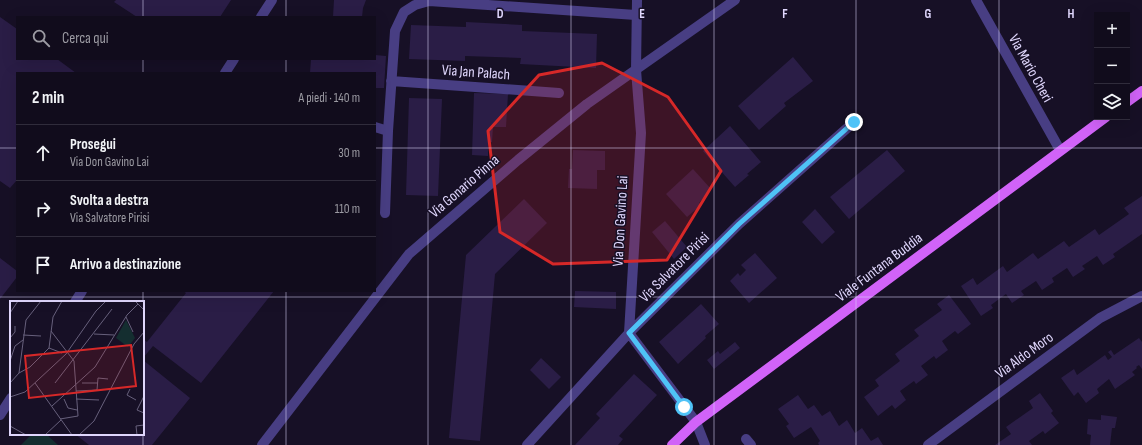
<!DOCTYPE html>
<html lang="it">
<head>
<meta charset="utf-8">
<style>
	body { margin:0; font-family:"Sofia Sans Condensed",sans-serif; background:#1a1525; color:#f1f3f6 }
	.controls { position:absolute; right:12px; top:12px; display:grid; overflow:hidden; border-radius:0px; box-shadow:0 4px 16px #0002 }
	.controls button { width:36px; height:36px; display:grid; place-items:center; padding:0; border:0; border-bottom:1px solid #302c3b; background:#110c1c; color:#f1f3f6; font:20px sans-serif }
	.stop { position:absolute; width:12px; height:12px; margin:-9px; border:3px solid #4fc3f7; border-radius:50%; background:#fff }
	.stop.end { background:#4fc3f7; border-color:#fff; box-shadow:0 1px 4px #0008 }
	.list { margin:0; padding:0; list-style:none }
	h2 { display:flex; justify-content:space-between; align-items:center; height:52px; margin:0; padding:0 16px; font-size:17px }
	h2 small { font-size:13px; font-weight:400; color:#9c9ba3 }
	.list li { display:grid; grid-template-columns:26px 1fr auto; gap:12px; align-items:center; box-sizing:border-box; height:56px; padding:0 16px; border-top:1px solid #302c3b }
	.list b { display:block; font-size:15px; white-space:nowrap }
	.list p { margin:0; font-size:13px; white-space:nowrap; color:#9c9ba3 }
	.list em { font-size:13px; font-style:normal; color:#9c9ba3 }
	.icon { flex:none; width:22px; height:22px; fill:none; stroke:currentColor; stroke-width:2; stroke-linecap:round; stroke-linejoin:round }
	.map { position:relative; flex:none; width:1142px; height:445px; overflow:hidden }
	.search { position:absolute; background:#110c1c; box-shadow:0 4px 16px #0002; left:16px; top:16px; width:360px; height:44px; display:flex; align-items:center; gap:10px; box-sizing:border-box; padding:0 14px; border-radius:0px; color:#9c9ba3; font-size:15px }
	.panel { position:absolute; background:#110c1c; box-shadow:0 4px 16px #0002; left:16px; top:72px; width:360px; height:220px; border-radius:0px }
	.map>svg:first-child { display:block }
</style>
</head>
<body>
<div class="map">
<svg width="1142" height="445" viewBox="0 0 1142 445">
	<rect width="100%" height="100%" fill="#171026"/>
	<path fill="#142e30" d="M32,434H46L58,445H21Z"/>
	<path fill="#2a1d46" d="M116,0H231L220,17H137L114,2Z
		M334,0H366L363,8L362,17H333Z
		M0,17L17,29V59H57L76,73H17V180L10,188L0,181Z
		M466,22L522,25V31L597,34L596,68L520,64L521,58L465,56V61L409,59L411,25L466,27Z
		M375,55L386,56L384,88H375V73H310L311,59H375Z
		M793,57L813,81L784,103L786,106L759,130L738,106Z
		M474,93L508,94L506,127H493L492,142H488V156L472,155Z
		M409,98L442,99L438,196L406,195Z
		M730,126L761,162L747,174L749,175L735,187L703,151Z
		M573,150L605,151V170H597V189L568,188L569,169H572Z
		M887,150L905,171L849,219L830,197Z
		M693,169L711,189L699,203L701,205L687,217L666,194Z
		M1142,196V234L1113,254L1115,257L1103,265L1097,256L1082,266L1085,269L1073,277L1067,268L1052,278L1054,282L1042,290L1036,281L1021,291L1024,295L1012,303L1006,294L991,305L993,308L981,316L961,286L973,278L977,285L1003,266L1007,272L1033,253L1038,259L1064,241L1069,247L1095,229L1099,235L1129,214L1124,208Z
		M524,199L547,223L495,274L480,441L449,438L466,255Z
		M815,209L835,232L822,244L802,222Z
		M665,221L687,247L674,259L652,232Z
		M755,253L777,278L749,303L730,281L738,273L740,276L746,270L741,265Z
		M0,258L17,271V277L0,299Z
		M183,291H274L201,383L153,346L143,358V339L147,342L186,293Z
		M575,291L616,292V309L574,307Z
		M949,295L971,324L958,334L955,331L942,341L948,350L936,359L934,356L921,366L928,375L916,384L914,381L900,391L906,400L895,409L892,405L878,416L864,397L879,386L875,380L900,361L895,354L919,336L914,330L942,310L937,304Z
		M701,304L719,324L705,336L706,338L678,364L659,342Z
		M1139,338L1142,342V369L1139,365L1136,367L1137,368L1132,372L1135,375L1115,389L1109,379L1097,389L1099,393L1086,403L1078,392L1074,396L1061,378L1074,369L1077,375L1105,355L1108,360L1112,357L1108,352L1111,350L1114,355Z
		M735,342L740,348L714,369L707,360L718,351L720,354Z
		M541,358L561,377L549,389L530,370Z
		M143,360L190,398L152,445H89L75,434H143Z
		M634,374L657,395L619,436L623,439L618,445H575L600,418L596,414Z
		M1040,393L1053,411L1051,413L1059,423L1045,434L1043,431L1029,441L1032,445H995L1011,434L1006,427L1033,408L1029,401Z
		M798,395L808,409L814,405L822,416L830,411L839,426L847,420L855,433L862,428L871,441L878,437L883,445H819L818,443L820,441L811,427L794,438L786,426L789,424L778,409Z
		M1101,415L1117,417L1115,428H1112L1110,445H1090L1091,435L1087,434L1088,419L1101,420Z"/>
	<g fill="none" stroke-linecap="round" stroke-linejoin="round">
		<path stroke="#483e83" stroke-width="10" d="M637,0L636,70L641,133L629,333L696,422L705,445
			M976,0L1060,150
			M261,17L272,0
			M225,73L234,59
			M391,81L559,93
			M375,127L388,131L395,31L404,12L415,5L429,1L636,15
			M385,213L388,131
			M75,302L82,291
			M0,415L11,398
			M746,439L751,445
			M262,445L409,254L518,160L587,104L735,0
			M527,445L629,333L739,224L854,122
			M928,445L1100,318L1142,296"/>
		<path stroke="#d163f8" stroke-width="10" d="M1127,102L1142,91
			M672,445L696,422L1106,117"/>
	</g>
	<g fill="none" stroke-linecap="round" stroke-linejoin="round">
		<path stroke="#4fc3f7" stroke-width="5" d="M684,407L629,333L739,224L854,122"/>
	</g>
	<path fill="#d62828" fill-opacity="0.2" stroke="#d62828" stroke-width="3" stroke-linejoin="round" d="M602,63L668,97L721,171L667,260L553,264L500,232L488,131L539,75Z"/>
	<path fill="none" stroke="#e0d7fd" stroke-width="1" stroke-opacity="0.55" d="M143,0V17M286,0V17M428,0V445M571,0V445M714,0V445M856,0V445M999,0V445M143,59V73M286,59V73M0,148H17M375,148H1142M143,291V302M286,291V445M0,297H1142M143,434V445"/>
	<g text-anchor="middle" stroke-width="3" stroke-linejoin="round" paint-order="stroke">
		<g font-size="15" fill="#e0d7fd" stroke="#171026">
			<text transform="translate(1031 68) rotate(61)" y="5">Via Mario Cheri</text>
			<text transform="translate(476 72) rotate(4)" y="5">Via Jan Palach</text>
			<text transform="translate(464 186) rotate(-41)" y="5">Via Gonario Pinna</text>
			<text transform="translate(620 221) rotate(-87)" y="5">Via Don Gavino Lai</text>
			<text transform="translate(674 267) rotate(-45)" y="5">Via Salvatore Pirisi</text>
			<text transform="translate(879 267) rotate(-37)" y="5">Viale Funtana Buddia</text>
			<text transform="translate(1024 355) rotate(-36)" y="5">Via Aldo Moro</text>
		</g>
	</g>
	<g transform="translate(10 301)">
		<rect width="134" height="134" fill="#171026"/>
		<path d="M116,19L125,37L118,46L106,37Z" fill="#142e30"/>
		<path fill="none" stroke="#67607c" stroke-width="1" d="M125,0L134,9M0,12L8,0M116,16L123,31M41,30L64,60L68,115L50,118M84,33L104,34M13,34L31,35M0,37L5,31V25M39,47L52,52M0,60L5,45L13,39M9,72L20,66L39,47L43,16L52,0M0,82L9,72L16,19L31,0M25,82L62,134M45,82L102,8M72,82H88M120,88L117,94L126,99M66,90L87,89L88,77L98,78M134,95L127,109L134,112M0,96L15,91L56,53L86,10L96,0M54,98L58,107L67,109M66,98L89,99M42,105L85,66L117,14L128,3M0,125L16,134M35,134L51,119M69,134L84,120L124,43L134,31M127,134L126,125L134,124"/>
		<path fill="#d62828" fill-opacity="0.15" stroke="#d62828" stroke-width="2" d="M121,44L126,85L19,97L15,55Z"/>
		<rect width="134" height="134" fill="none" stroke="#e0d7fd" stroke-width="2"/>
	</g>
	<g font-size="13" text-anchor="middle" font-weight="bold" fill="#e0d7fd" stroke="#171026" stroke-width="3" stroke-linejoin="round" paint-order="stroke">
		<text x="500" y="18">D</text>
		<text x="642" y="18">E</text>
		<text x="785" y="18">F</text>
		<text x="928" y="18">G</text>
		<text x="1071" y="18">H</text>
	</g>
</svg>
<div class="controls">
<button>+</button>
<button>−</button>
<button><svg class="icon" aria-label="layers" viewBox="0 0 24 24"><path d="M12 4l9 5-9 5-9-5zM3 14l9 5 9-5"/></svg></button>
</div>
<div class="stop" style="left:684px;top:407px"></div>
<div class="stop end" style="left:854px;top:122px"></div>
<div class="search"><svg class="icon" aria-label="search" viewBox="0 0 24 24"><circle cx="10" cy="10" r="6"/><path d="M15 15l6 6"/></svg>Cerca qui</div>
<section class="panel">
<h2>2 min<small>A piedi · 140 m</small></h2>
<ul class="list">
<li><svg class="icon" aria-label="ahead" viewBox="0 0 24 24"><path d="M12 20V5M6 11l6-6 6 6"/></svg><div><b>Prosegui</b><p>Via Don Gavino Lai</p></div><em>30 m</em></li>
<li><svg class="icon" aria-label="right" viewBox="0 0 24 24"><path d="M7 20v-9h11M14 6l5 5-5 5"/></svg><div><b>Svolta a destra</b><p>Via Salvatore Pirisi</p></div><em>110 m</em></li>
<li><svg class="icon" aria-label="arrive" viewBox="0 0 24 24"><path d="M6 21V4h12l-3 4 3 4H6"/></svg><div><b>Arrivo a destinazione</b></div></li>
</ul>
</section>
</div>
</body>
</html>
